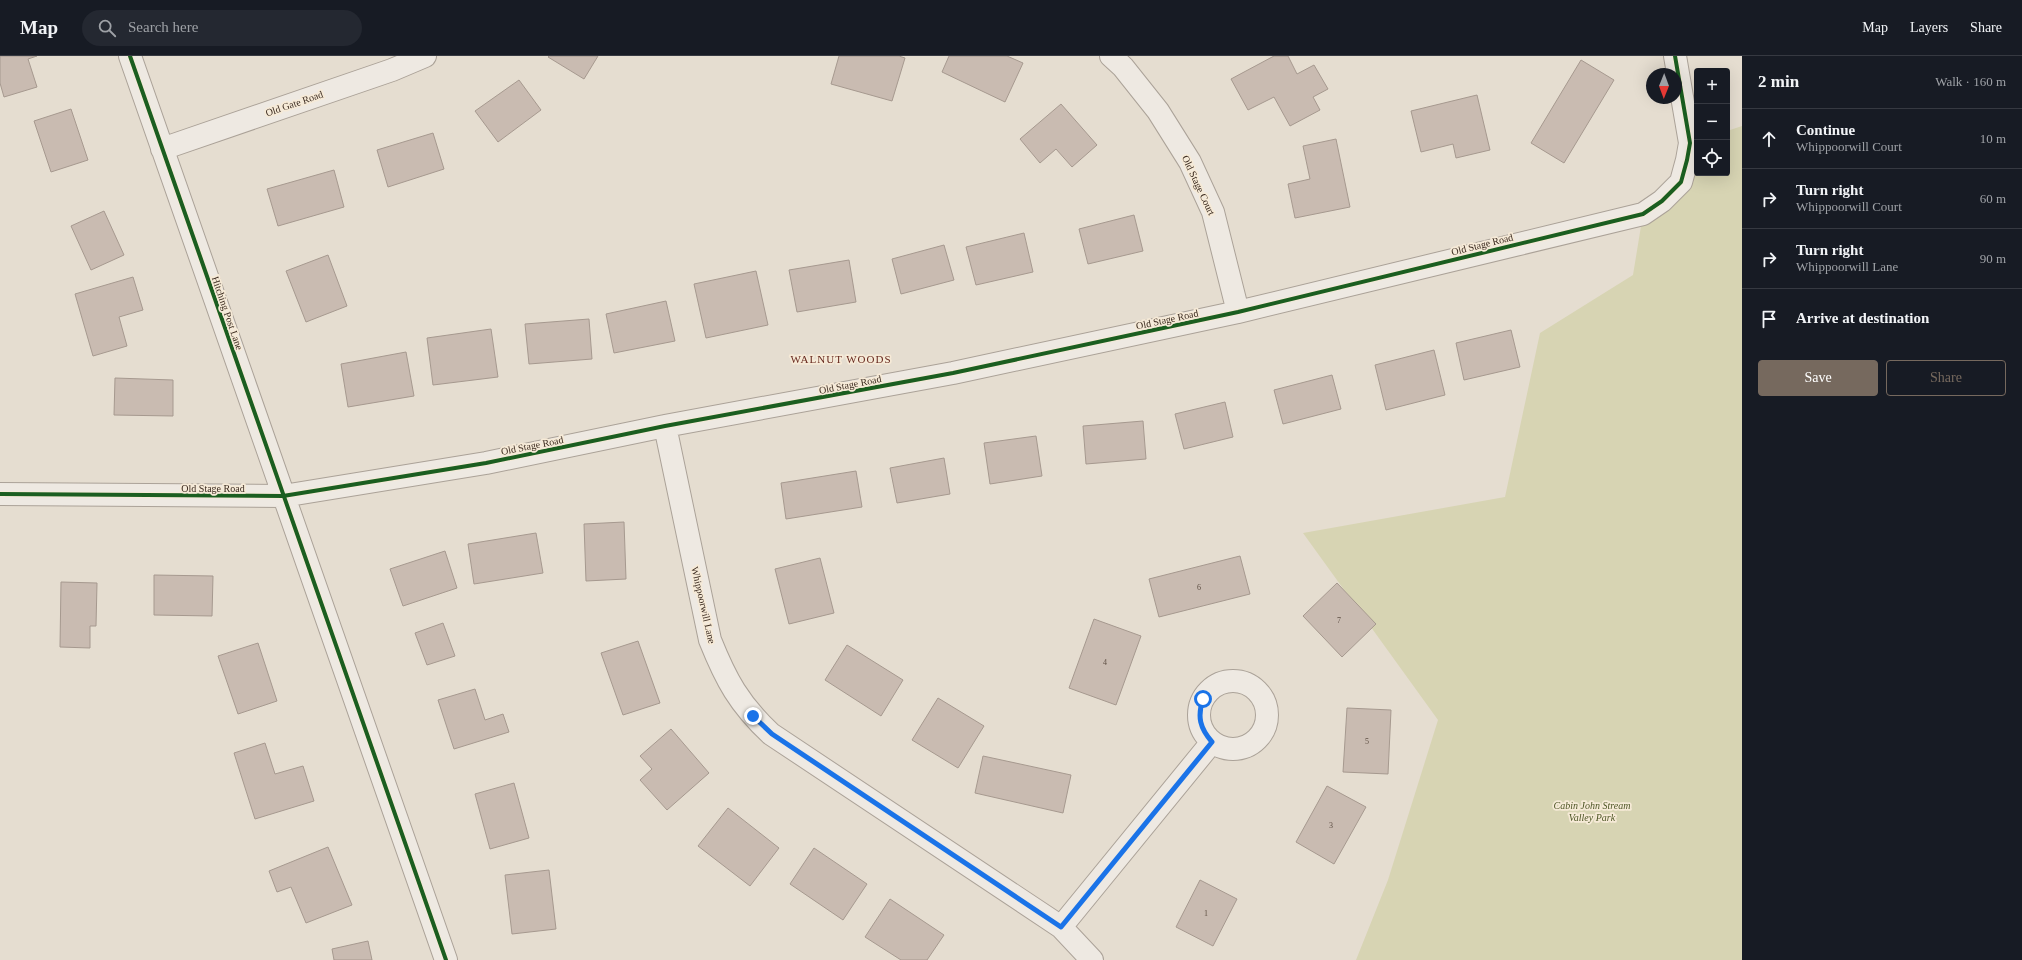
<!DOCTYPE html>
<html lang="en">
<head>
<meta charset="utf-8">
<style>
	body { margin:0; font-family:"Times New Roman",serif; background:#242831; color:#f1f3f6 }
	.controls { position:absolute; right:12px; top:12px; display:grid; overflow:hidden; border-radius:4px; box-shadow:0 4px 16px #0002 }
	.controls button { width:36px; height:36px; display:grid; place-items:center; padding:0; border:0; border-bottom:1px solid #363941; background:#171b24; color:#f1f3f6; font:20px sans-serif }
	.compass { position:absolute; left:1646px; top:12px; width:36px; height:36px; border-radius:50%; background:#171b24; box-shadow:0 4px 16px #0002; rotate:181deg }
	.stop { position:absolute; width:12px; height:12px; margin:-9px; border:3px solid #1a73e8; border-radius:50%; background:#fff }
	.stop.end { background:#1a73e8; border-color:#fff; box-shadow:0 1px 4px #0008 }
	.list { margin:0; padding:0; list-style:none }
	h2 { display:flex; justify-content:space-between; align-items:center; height:52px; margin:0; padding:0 16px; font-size:17px }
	h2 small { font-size:13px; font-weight:400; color:#9ea1a6 }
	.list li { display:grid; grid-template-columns:26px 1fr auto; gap:12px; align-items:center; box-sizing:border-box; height:60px; padding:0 16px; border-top:1px solid #363941 }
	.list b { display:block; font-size:15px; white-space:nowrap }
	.list p { margin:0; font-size:13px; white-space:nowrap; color:#9ea1a6 }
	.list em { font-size:13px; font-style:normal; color:#9ea1a6 }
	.actions { display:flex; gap:8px; padding:12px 16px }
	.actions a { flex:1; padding:9px 0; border:1px solid #76695e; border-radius:4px; text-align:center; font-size:14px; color:#76695e }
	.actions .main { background:#76695e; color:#fff }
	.icon { flex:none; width:22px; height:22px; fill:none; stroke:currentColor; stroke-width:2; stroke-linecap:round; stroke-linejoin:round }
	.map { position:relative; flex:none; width:1742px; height:904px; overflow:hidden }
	header { display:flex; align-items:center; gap:24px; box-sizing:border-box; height:56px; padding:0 20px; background:#171b24; border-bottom:1px solid #363941 }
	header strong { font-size:19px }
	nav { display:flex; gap:22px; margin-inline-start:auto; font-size:14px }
	.search { width:280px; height:36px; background:#242831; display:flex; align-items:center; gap:10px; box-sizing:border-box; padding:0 14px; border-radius:22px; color:#9ea1a6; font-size:15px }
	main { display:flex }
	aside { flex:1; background:#171b24 }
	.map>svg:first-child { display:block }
</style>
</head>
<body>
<header>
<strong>Map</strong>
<div class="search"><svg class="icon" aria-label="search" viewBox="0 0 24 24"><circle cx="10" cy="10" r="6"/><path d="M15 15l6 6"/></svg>Search here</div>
<nav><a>Map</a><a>Layers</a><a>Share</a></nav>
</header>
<main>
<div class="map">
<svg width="1742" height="904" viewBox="0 0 1742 904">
	<rect width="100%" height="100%" fill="#e5ddd0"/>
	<path fill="#d7d4b3" d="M1742,70V904H1356L1388,824L1438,664L1303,477L1505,441L1540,277L1633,219L1643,158L1662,145L1697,85V117H1727V75Z"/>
	<path fill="#c9bbb1" stroke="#a6998f" d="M0,0H37L28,3L37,31L4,41L0,27Z
		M549,0H598L584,23L548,1Z
		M839,0H899L905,2L892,45L831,28Z
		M949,0H1007L1023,7L1005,46L942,16Z
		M1274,0H1288L1297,18L1314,9L1328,33L1313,41L1320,54L1290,70L1274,41L1248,54L1231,23Z
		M1581,4L1614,24L1564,107L1531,87Z
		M519,24L541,54L498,86L475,55Z
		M1477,39L1490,94L1456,102L1453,88L1421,96L1411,55Z
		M1061,48L1097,89L1072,111L1056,93L1040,107L1020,83Z
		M71,53L88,104L51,116L34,65Z
		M433,77L444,113L388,131L377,94Z
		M1336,83L1350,151L1295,162L1288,128L1310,123L1303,90Z
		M334,114L344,151L278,170L267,133Z
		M104,155L124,199L91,214L71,170Z
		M1134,159L1143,195L1088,208L1079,173Z
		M1024,177L1033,216L976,229L966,191Z
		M944,189L954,224L901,238L892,203Z
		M328,199L347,250L306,266L286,215Z
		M849,204L856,246L797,256L789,214Z
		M756,215L768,269L706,282L694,228Z
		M133,221L143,254L119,261L127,290L93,300L75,238Z
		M666,245L675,285L614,297L606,258Z
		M589,263L592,303L529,308L525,268Z
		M491,273L498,321L433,329L427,282Z
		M1511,274L1520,311L1464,324L1456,287Z
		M1434,294L1445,339L1386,354L1375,309Z
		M406,296L414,340L348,351L341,308Z
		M1332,319L1341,353L1283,368L1274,334Z
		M115,322L173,324V360L114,359Z
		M1225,346L1233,381L1184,393L1175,358Z
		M1143,365L1146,403L1086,408L1083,370Z
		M1036,380L1042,420L990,428L984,387Z
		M944,402L950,438L897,447L890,412Z
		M856,415L862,451L786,463L781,427Z
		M624,466L626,523L586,525L584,468Z
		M536,477L543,517L474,528L468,488Z
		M445,495L457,532L403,550L390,513Z
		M1240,500L1250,538L1159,561L1149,523Z
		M820,502L834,557L789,568L775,513Z
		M154,519L213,520L212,560L154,559Z
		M61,526L97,527L96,570H90V592L60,591Z
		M1337,527L1376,568L1342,601L1303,560Z
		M1094,563L1141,580L1116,649L1069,632Z
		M443,567L455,600L427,609L415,577Z
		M638,585L660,647L623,659L601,597Z
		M258,587L277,645L238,658L218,600Z
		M847,589L903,624L881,660L825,624Z
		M475,633L485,664L503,658L509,676L454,693L438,644Z
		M938,642L984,670L958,712L912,684Z
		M1347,652L1391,654L1388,718L1343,716Z
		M671,673L709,717L667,754L640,724L652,713L640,700Z
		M265,687L275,718L303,710L314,745L255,763L234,697Z
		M983,700L1071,719L1063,757L975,737Z
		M514,727L529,782L490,793L475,738Z
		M1327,730L1366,751L1334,808L1296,786Z
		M728,752L779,792L750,830L698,790Z
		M328,791L352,849L306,867L291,831L277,836L269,815Z
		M814,792L867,828L843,864L790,828Z
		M549,814L556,873L512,878L505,819Z
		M1200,824L1237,843L1213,890L1176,871Z
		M890,843L944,879L927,904H901L865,881Z
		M368,885L372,904H334L332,893Z"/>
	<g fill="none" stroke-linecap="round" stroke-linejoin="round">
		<g stroke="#aba298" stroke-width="24">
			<path id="street" d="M130,0L446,904
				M1111,0L1123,11L1158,55L1190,106L1213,156L1238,256
				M162,93L392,14L425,0
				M665,370L710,584C726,624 739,648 771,678L1061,871L1092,904
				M0,438L283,440L486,407L665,370L953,317L1238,256L1643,158L1662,145L1681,126L1687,104L1690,87L1675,0
				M1199 659a34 34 0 1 1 68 0a34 34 0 1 1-68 0Z
				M1061,871L1212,686"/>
		</g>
		<use href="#street" stroke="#eee9e2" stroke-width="22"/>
		<g stroke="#f6ead7" stroke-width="6">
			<path id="cycleway" d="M130,0L446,904
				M0,438L283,440L486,407L665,370L953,317L1238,256L1643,158L1662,145L1681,126L1687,104L1690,87L1675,0"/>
		</g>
		<use href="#cycleway" stroke="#1b5e20" stroke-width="4"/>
	</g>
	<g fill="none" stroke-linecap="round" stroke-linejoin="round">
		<path stroke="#1a73e8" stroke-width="5" d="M753,660L772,678L1061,871L1212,686C1200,672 1197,661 1203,643"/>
	</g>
	<g text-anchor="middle" stroke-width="3.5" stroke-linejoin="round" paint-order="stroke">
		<g font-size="8" fill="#5e4f44">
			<text x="1199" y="534">6</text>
			<text x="1339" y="567">7</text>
			<text x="1105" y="609">4</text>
			<text x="1367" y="688">5</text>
			<text x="1331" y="772">3</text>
			<text x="1206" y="860">1</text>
		</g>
		<g font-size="10" fill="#3b2b20" stroke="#f6ead7">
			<text transform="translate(294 47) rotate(-19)" y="4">Old Gate Road</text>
			<text transform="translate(1199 129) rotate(65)" y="4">Old Stage Court</text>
			<text transform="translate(1482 188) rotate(-14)" y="4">Old Stage Road</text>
			<text transform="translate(228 257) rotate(71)" y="4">Hitching Post Lane</text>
			<text transform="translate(1167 263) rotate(-12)" y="4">Old Stage Road</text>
			<text transform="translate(850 328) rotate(-11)" y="4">Old Stage Road</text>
			<text transform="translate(532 389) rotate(-11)" y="4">Old Stage Road</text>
			<text x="213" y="436">Old Stage Road</text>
			<text transform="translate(704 549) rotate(77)" y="4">Whippoorwill Lane</text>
		</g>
		<g font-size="10" font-style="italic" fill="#4f5727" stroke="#f6ead7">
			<text x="1592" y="753">Cabin John Stream<tspan x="1592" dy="12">Valley Park</tspan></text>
		</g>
		<g font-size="11" letter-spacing="1" fill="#67291f" stroke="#f6ead7">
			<text x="841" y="307">WALNUT WOODS</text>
		</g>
	</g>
</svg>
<div class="controls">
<button>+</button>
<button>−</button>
<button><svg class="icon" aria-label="locate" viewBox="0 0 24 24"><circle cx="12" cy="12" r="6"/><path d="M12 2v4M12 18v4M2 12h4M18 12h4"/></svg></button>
</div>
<svg class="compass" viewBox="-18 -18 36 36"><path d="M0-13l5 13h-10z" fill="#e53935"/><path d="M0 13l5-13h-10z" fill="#9ea1a6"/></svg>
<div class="stop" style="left:1203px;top:643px"></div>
<div class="stop end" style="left:753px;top:660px"></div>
</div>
<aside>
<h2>2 min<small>Walk · 160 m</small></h2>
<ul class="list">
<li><svg class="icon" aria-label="ahead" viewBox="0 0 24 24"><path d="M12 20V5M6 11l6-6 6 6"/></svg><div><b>Continue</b><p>Whippoorwill Court</p></div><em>10 m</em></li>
<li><svg class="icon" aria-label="right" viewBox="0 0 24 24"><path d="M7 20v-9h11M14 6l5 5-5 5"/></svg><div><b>Turn right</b><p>Whippoorwill Court</p></div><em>60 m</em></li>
<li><svg class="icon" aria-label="right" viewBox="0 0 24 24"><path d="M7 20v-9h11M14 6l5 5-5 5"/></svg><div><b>Turn right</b><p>Whippoorwill Lane</p></div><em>90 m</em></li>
<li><svg class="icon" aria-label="arrive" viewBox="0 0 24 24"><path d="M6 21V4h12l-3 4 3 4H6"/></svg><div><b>Arrive at destination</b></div></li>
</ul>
<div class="actions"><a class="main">Save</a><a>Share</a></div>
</aside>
</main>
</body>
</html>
